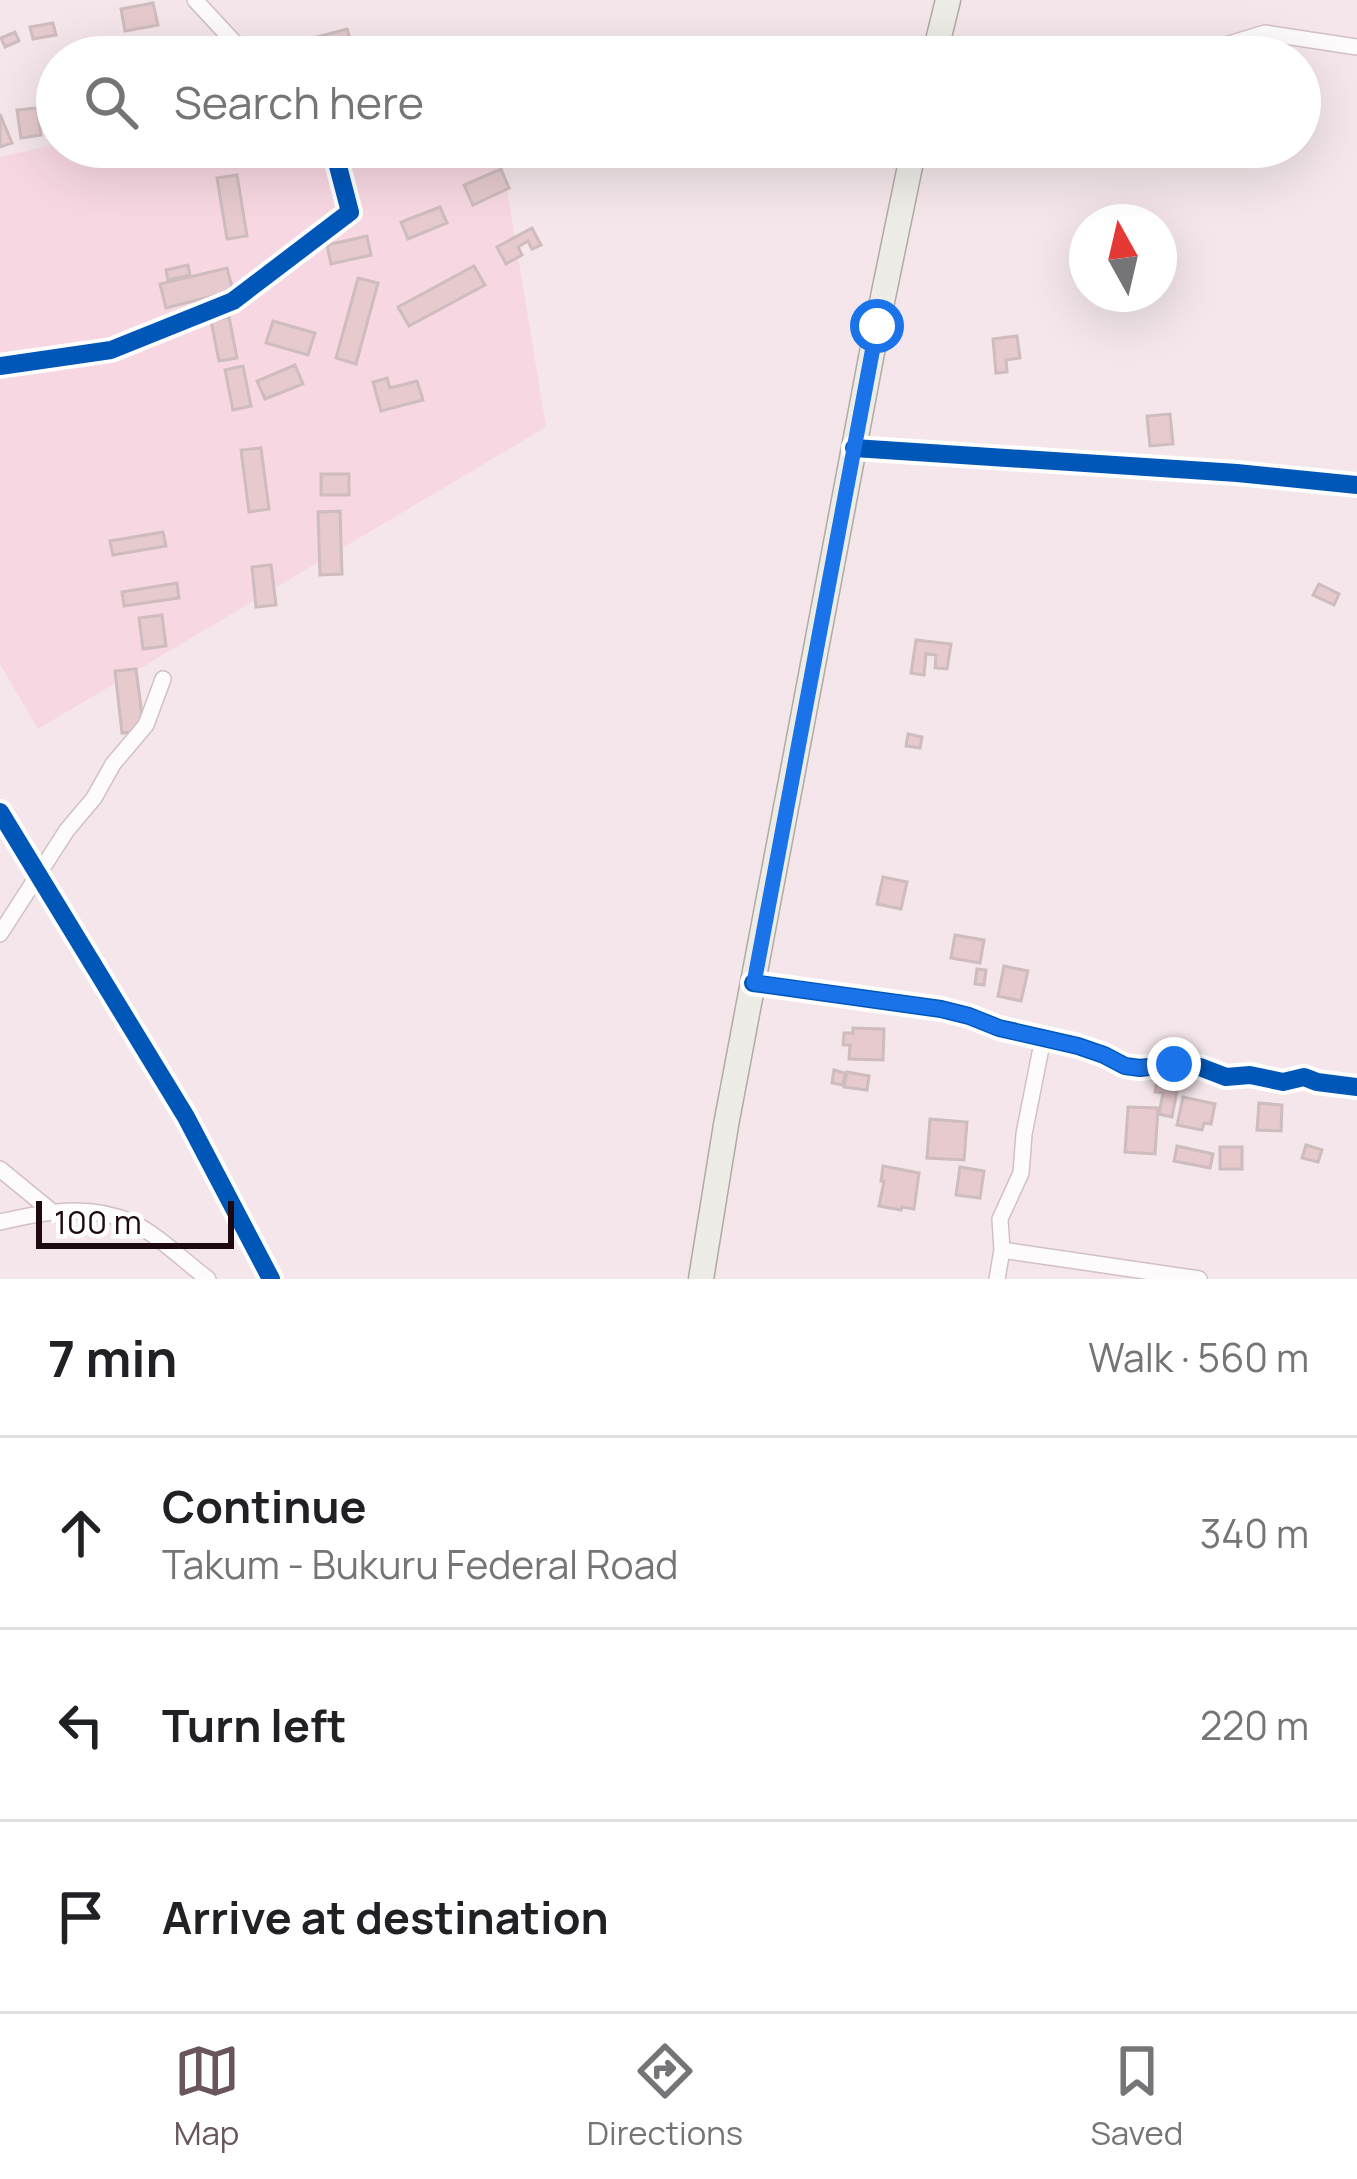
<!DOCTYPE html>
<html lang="en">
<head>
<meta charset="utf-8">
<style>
	body { margin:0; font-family:Manrope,sans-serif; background:#f2f2f2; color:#202124 }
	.compass { position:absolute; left:1069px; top:204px; width:108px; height:108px; border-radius:50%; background:#fff; box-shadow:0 12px 48px #0002; rotate:352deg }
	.scale { position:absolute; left:36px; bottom:30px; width:198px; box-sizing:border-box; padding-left:12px; border:6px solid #1e0911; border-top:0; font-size:33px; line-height:42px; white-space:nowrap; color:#1e0911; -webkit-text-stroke:9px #fff; paint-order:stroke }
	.stop { position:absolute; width:36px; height:36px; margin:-27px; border:9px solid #1a73e8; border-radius:50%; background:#fff }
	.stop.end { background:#1a73e8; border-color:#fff; box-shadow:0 3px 12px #0008 }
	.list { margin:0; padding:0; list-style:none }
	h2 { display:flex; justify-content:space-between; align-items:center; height:156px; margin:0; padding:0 48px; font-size:51px }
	h2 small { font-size:39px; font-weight:400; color:#757577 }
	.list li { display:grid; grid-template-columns:78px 1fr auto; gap:36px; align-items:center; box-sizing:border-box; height:192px; padding:0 48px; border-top:3px solid #e0e0e0 }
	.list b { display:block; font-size:45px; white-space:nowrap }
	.list p { margin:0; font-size:39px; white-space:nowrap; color:#757577 }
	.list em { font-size:39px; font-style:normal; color:#757577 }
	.icon { flex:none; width:66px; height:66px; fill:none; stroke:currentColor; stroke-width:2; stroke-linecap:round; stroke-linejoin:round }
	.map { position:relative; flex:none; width:1357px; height:1279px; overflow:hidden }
	.search { position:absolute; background:#fff; box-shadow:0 12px 48px #0002; left:36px; right:36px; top:36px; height:132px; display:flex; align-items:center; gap:30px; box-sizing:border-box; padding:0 42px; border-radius:66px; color:#757577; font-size:45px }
	.sheet { height:732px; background:#fff }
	nav { display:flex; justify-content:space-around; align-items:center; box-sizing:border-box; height:168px; border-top:3px solid #e0e0e0; background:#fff; font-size:33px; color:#757577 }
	nav a { display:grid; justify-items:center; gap:6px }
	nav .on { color:#69565d }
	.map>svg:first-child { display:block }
</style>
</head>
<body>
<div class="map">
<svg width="1357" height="1279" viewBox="0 0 1357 1279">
	<rect width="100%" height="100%" fill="#f4e6ea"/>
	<path fill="#f7d8e2" d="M57,144V147H500L546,427L38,729L0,664V157Z"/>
	<path fill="#e6cacd" stroke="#cebcbe" stroke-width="3" d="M153,3L158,25L125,31L121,9Z
		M53,23L56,35L33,39L30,27Z
		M347,29L351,42L313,53L315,57H298L294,43Z
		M15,32L19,41L5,47L1,38Z
		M1094,40L1095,49L1079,51L1078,42Z
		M37,108L41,135L21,138L17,110Z
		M0,114L12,143L0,147Z
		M501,169L509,188L473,205L464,185Z
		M237,175L247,236L227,239L217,178Z
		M440,207L447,223L408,239L401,222Z
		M532,228L541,245L532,249L528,241L518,247L522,255L506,264L497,247Z
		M367,236L371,255L331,264L327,245Z
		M188,265L190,275L168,280L166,270Z
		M474,266L485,285L409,326L398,307Z
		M227,268L233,291L166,308L160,284Z
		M358,278L378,283L356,364L336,358Z
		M229,317L237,358L219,361L211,321Z
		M273,321L315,333L308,355L266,343Z
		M1017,336L1020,358L1006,360L1007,372L996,373L993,339Z
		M295,365L303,384L265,399L257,381Z
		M243,366L251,406L233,410L225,370Z
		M387,378L390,388L417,381L423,400L381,411L373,382Z
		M1170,414L1173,444L1150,446L1147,416Z
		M261,448L269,509L249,512L241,450Z
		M321,474H349V495H321Z
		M340,511L342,574L320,575L318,512Z
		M163,532L166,546L113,555L110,541Z
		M271,565L276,605L256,607L252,567Z
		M177,583L179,598L124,606L122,592Z
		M1319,584L1339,594L1334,605L1313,595Z
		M162,615L166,646L143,649L139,618Z
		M916,640L951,644L947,669L935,668L936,655L926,654L924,675L911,673Z
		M136,669L144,731L122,733L115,671Z
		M908,734L922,737L920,748L906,746Z
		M883,877L907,882L901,909L877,904Z
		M955,935L984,940L980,963L951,958Z
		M1004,966L1028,971L1021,1001L998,996Z
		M977,969L986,970L984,985L975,984Z
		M853,1028L884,1029L883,1060L849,1059L850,1045H843L844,1033H853Z
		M834,1070L845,1073L843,1085L832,1083Z
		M847,1072L869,1076L867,1090L844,1087Z
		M1157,1081L1178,1085L1172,1117L1159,1114L1163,1093L1155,1092Z
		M1183,1097L1215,1104L1211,1124L1204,1123L1202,1130L1177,1125Z
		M1259,1103L1282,1105L1281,1131L1257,1130Z
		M1128,1107L1158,1108L1155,1154L1125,1152Z
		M930,1119L967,1122L964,1160L927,1158Z
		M1306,1145L1322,1150L1318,1162L1302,1158Z
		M1177,1146L1213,1154L1210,1168L1174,1161Z
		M1220,1147H1242V1169H1220Z
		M883,1166L919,1173L914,1209L902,1207L901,1210L879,1206L884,1181H881Z
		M960,1167L984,1171L980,1198L956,1195Z"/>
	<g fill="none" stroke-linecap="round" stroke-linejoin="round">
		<g stroke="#d2c0c5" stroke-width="18">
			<path id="minor" d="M195,0L248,57
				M1161,57L1206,51L1265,33L1357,47
				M0,366L111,350L233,301L350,212L333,147
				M854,448L1237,473L1357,485
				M0,812L186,1117L271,1279
				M0,934L67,830L94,798L113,764L146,725L163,679
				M753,983L941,1009L969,1016L999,1028L1078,1046L1104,1055L1125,1066L1140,1068L1174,1064L1200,1067L1226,1077L1250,1075L1283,1082L1304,1077L1317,1082L1357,1087
				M0,1169L50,1210
				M0,1222C43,1212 88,1203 131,1222C156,1233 185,1262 208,1279
				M1002,1250L1199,1279
				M997,1279L1002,1250L1000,1219L1021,1173L1024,1134L1043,1038"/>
		</g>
		<g stroke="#b0aba3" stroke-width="27">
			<path id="primary" d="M934,57L948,0
				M701,1279L726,1125L877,326L914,147"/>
		</g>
		<use href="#minor" stroke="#fdfbfc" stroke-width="15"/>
		<use href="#primary" stroke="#edece7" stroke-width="24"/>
		<g stroke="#fff" stroke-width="26">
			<path id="cycleway" d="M0,366L111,350L233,301L350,212L333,147
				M854,448L1237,473L1357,485
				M0,812L186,1117L271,1279
				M753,983L941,1009L969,1016L999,1028L1078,1046L1104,1055L1125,1066L1140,1068L1174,1064L1200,1067L1226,1077L1250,1075L1283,1082L1304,1077L1317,1082L1357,1087"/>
		</g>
		<use href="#cycleway" stroke="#0057b8" stroke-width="18"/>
	</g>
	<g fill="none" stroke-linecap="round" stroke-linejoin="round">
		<path stroke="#1a73e8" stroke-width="15" d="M877,326L754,983L941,1009L969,1016L999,1028L1078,1046L1104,1055L1125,1066L1140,1068L1174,1064"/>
	</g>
</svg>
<svg class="compass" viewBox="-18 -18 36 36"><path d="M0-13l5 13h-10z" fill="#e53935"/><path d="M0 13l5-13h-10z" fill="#757577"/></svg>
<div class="scale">100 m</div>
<div class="stop" style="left:877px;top:326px"></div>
<div class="stop end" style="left:1174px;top:1064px"></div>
<div class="search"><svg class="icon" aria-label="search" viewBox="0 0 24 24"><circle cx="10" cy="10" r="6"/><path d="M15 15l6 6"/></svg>Search here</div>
</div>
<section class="sheet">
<h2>7 min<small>Walk · 560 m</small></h2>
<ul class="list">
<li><svg class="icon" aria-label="ahead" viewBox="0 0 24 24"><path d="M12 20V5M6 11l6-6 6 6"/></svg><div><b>Continue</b><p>Takum - Bukuru Federal Road</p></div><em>340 m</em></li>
<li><svg class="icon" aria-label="left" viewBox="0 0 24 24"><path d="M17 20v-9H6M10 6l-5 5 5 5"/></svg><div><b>Turn left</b></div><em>220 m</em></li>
<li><svg class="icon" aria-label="arrive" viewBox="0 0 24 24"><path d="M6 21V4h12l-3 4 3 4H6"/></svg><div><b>Arrive at destination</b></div></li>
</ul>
</section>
<nav>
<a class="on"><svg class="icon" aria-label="map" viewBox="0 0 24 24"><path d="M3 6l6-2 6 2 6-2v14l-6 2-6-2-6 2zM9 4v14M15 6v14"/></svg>Map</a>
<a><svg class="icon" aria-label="directions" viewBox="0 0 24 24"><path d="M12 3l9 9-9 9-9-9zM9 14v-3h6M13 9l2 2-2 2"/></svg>Directions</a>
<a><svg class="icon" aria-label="saved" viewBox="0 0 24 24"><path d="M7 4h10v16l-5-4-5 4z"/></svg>Saved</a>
</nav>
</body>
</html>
